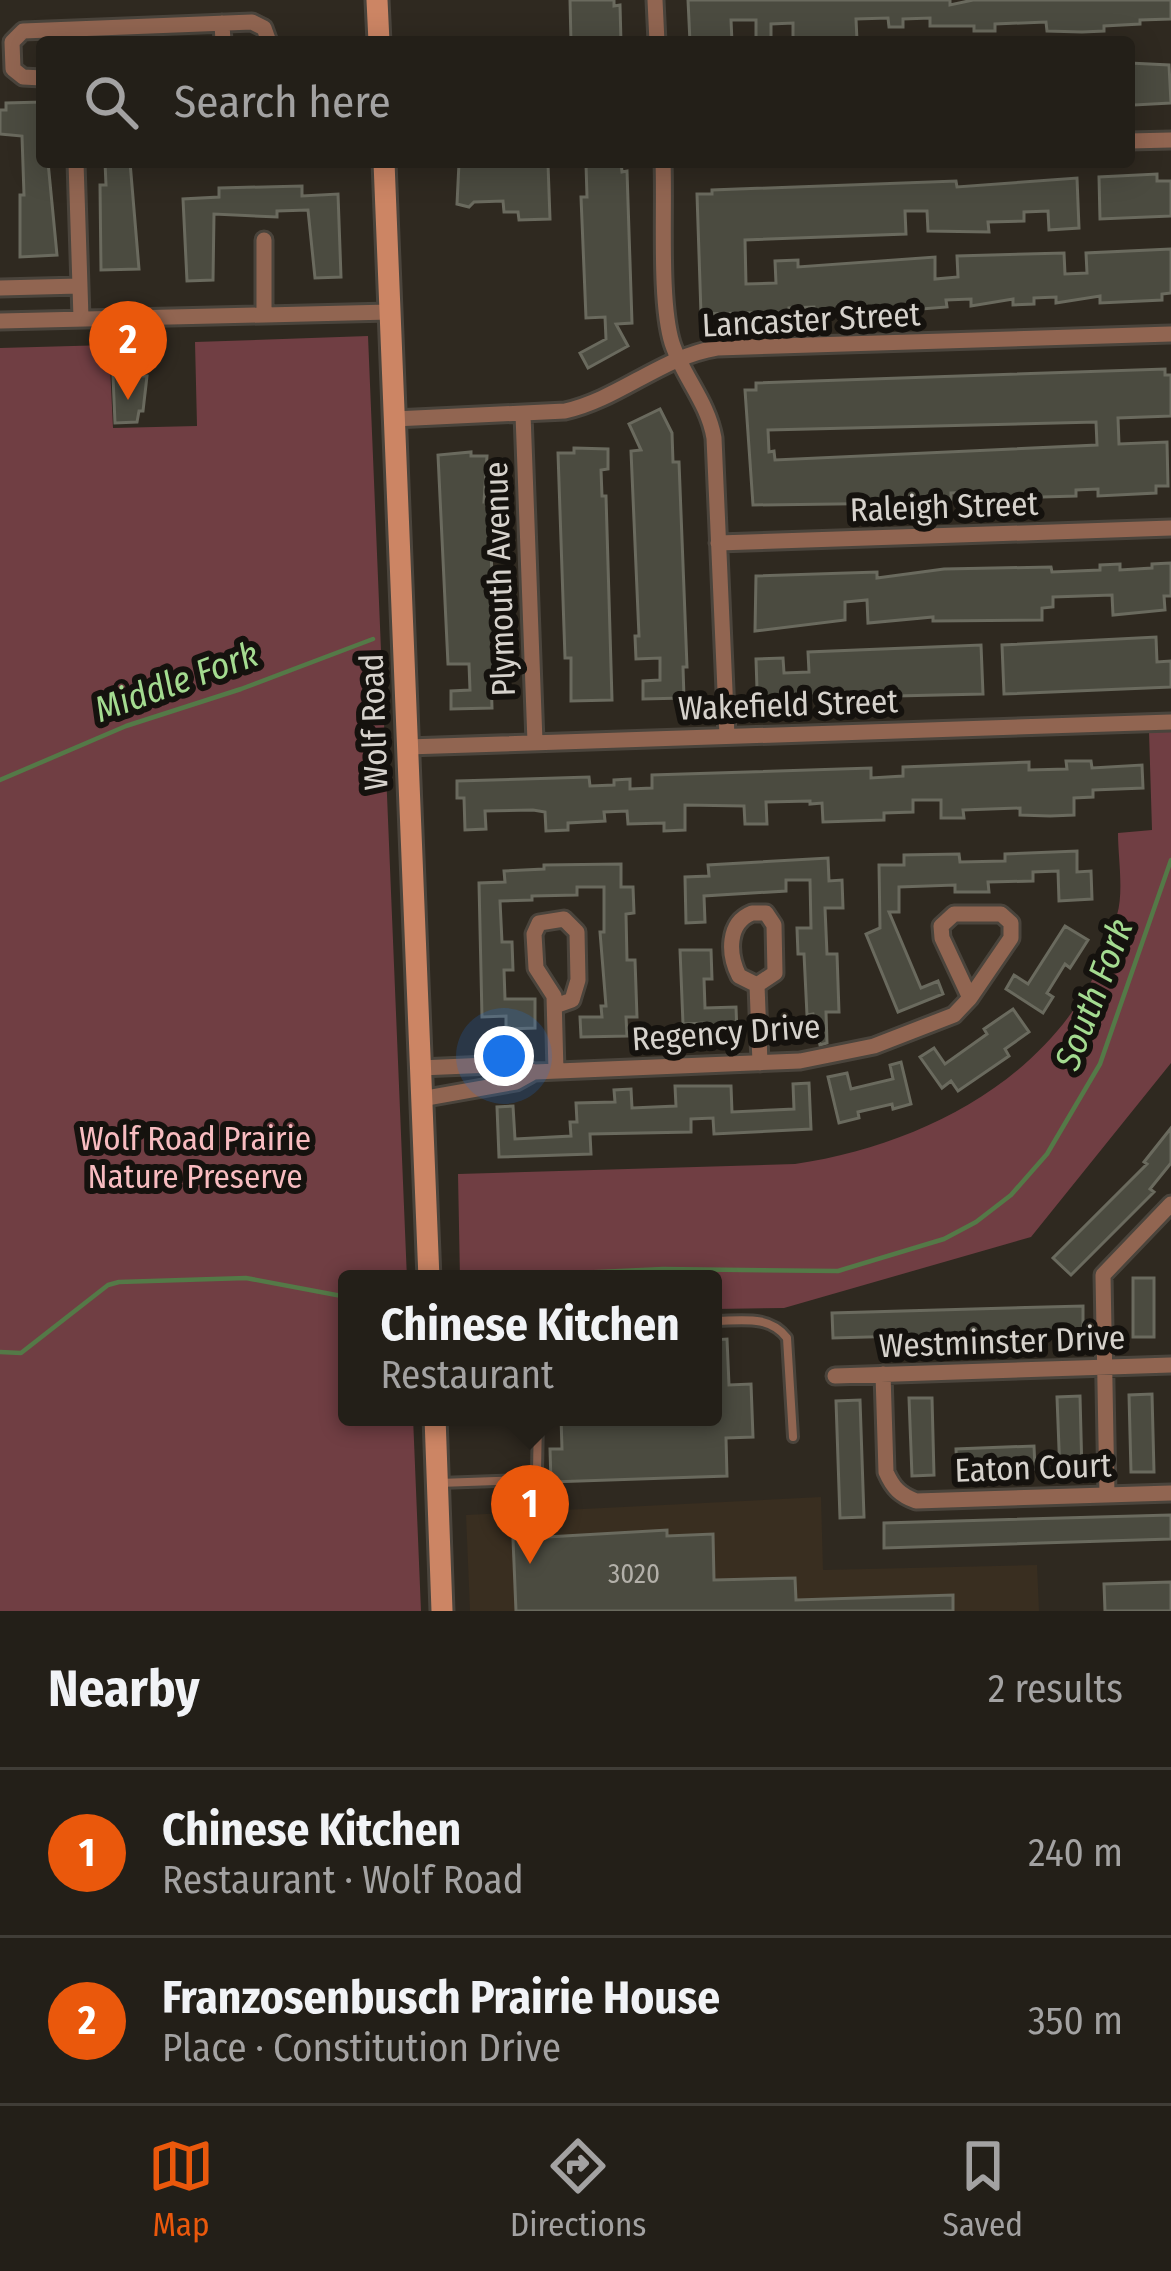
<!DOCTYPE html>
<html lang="en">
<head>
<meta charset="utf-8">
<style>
	body { margin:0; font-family:"Fira Sans Condensed",sans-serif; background:#2b2721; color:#f1f3f6 }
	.you { position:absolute; left:504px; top:1056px; width:42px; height:42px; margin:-30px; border:9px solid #fff; border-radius:50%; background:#1a73e8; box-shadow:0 0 0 18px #1a73e833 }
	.badge { display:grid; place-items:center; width:78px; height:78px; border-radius:50%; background:#ea580c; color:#fff; font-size:39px; font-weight:700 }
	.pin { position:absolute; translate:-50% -99px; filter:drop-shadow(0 3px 6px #0008) }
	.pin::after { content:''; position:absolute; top:63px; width:42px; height:36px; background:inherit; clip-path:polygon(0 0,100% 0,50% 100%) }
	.popup { position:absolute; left:338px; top:1270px; width:384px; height:156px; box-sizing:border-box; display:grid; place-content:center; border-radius:12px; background:#231f18; filter:drop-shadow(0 3px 9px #0005); font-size:39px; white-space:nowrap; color:#a3a2a2 }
	.popup b { font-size:45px; color:#f1f3f6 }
	.popup::after { content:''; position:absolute; left:50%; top:100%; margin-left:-24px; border:24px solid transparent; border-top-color:#231f18 }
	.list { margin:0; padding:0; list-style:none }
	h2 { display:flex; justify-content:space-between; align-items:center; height:156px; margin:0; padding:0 48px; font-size:51px }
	h2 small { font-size:39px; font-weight:400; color:#a3a2a2 }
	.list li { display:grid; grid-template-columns:78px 1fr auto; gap:36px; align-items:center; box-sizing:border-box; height:168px; padding:0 48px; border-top:3px solid #403d37 }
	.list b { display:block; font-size:45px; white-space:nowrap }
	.list p { margin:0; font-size:39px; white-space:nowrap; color:#a3a2a2 }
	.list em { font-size:39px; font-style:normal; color:#a3a2a2 }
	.icon { flex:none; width:66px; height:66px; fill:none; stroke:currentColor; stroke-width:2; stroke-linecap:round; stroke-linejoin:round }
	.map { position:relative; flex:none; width:1171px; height:1611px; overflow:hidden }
	.search { position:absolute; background:#231f18; box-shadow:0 6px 30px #0003; left:36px; right:36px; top:36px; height:132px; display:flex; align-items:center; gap:30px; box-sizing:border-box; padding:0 42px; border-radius:12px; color:#a3a2a2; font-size:45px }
	.sheet { height:492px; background:#231f18 }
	nav { display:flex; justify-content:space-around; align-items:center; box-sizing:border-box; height:168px; border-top:3px solid #403d37; background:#231f18; font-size:33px; color:#a3a2a2 }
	nav a { display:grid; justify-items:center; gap:6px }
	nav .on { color:#ea580c }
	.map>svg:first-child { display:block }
</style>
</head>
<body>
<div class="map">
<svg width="1171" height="1611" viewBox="0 0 1171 1611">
	<rect width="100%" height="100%" fill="#2f2920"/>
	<path fill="#392e20" d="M821,1497L823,1570L1037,1565L1039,1611H470L466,1515Z"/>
	<path fill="#703e43" d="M368,336L407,1279H347V1417H413L421,1611H0V348L109,345L113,428L197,426L195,342Z
		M1149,731H1171V1063L1031,1237L784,1308L713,1309V1279H460L458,1174L795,1164C937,1143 1080,1063 1117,915C1124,891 1118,858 1118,833L1152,830Z"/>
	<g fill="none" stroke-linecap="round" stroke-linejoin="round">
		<path stroke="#547947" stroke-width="4.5" d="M0,780L126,726L241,689L373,639
			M449,1279L663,1269L838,1271L944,1239L976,1222L1011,1195L1047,1154L1100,1064L1171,860
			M0,1352L21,1353L108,1285L119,1282L246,1278L347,1297"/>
	</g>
	<path fill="#4b4b40" stroke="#6a6a5e" stroke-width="3" fill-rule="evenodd" d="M570,0H614V6L620,5L621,42H571Z
		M688,0H950V5L973,0H1171V19L1140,20V24L1104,26V31L1082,32L1047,31L1046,22L995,24V31H974V26H930V18L903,19V27H889L888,18L856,19L857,40L793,41V23L771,24V42H756V20H731L732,42H690Z
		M1129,63L1169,65L1171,103L1134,105L1129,101Z
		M42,102V162H48L57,255L20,257V195H24L22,136L0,134V110H6V103Z
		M105,162H130L139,269L101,270L100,185H106Z
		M543,162L548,164L550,219L519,220L518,212H504L503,201L474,202L469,207L457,204L459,163Z
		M621,162L622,172L627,171L632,323L616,324L628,346L588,368L580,353L606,339L605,317L586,318L581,197H587L586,164Z
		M1157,174V181H1171V216L1100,219L1099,177Z
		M1077,178L1079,228L1049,230L1048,211L1024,212V221L988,222L989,232L928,231L927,211H905L906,234L745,240L746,284L776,283L775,261L798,260V267L935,257V279L958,277L957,256L1064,253L1065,274L1087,273L1086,253L1171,249V293L1162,294V300L1100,303V296L1056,303V297L1034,298V304L1013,305V299L971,306V299L946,300L947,307L909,310L815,313L814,307L789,308V312L701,314L697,194H712V190L956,181L957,187Z
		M302,186V196L338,194L341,277L315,278L308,210L277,211V217L214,214L213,280L187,281L183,199L219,197V188Z
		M1165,369V375H1171V416L1118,418L1119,444L1167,442L1168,486H1156V493L1098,496V489L1076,490V496L975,499L974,492L951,493V500L910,503L753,505L745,390H756V383ZM1096,422L1097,445L775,460L774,451L769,452L768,430Z
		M113,376H147L143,411H139L137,422L115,423Z
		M660,409L672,433L673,462H679L687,667H683L684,698L643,699V681L660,680V658L636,659L635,636H639L631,451L641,450L629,424Z
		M574,448L608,449V469L601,470L602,496H606L612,700L571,701V658H565L558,453H574Z
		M471,452V456H487L484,502H489L496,672L491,673L492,708L451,709V691L470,690L469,664H448L438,455Z
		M1171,563V596H1164L1165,610L1113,615L1112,595L1053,597V607L1042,608V620L933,621V617L868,623L867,600L845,602V620L755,631L756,576L877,572V578L944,569L1051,567L1052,572L1100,570V565L1120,564V570L1152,568V564Z
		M1156,637L1157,662L1171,661V687L1004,694L1002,645Z
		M981,645L983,694L761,699V689H757L756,659L783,658L784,673L809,672L808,652Z
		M1066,761H1091L1092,768L1142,765L1143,788L1093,790V797L1074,798V815L1050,816L1020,815V808L963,810L964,818H941V800H913V812L884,813V820L823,822L822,803L810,804V801L766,802L767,824H745L744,806L685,805V830L664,831V823L628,824L627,811L604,812L605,821L568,823V830L546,831L545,812L533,810L485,811L486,829L465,830L464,798H457V781L589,777L590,786L614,785V780L630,779V789L652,788V775L871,768V778L903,776V767L1029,762V770L1067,769Z
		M1077,851V872L1091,871L1092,899L1059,901L1058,871L1033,872V881L988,882L989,892H955V885L899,887V912H889L921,988L938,981L943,994L898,1012L866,934L880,928L879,865H904V855L959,854L960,862L1005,861V854Z
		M828,858L829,881L842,880L843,908H825L827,954H837L839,1012H826L827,1043L820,1045L813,1014L807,1015L804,954H798L797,928H811L810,880H786V891L704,896L705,922L686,923L685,877L709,876L708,865Z
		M621,864V887H633L634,913L626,914L627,960H635L637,1017H626L627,1036L581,1037L580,1017H602L601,1006H606L600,932H604V887H577V895L532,896V900L500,901L502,942H512L513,970H504L505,999H535V1028L506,1029V1016L482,1017L479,883L505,882L504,871L544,869V865Z
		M1065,926L1088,940L1070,968L1065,964L1047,993L1053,997L1043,1013L1006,989L1014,975L1028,984Z
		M680,950H711L712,979H704L705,1008L736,1007L737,1034L705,1035V1023L683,1024Z
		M1013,1009L1029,1032L1005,1049L1009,1056L958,1091L951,1081L942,1088L920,1057L934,1048L945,1064L987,1034L984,1029Z
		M901,1062L911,1104L893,1109L892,1104L858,1112L859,1118L839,1123L828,1077L847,1073L851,1089L893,1079L890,1065Z
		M809,1083L811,1129L714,1134L713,1118L691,1119V1132L590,1134L591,1154L499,1157L497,1107L513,1106L515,1139L571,1136L570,1122H577L576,1103L615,1102L614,1090L631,1089L632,1108L676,1106L675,1086H731L732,1112L794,1109L793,1084Z
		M1171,1128V1163L1150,1189L1154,1192L1071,1275L1053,1258L1147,1164L1144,1162Z
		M1133,1278H1154V1337H1133Z
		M1083,1306V1331L833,1338L832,1313Z
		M727,1339L729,1385L751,1384L753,1437L726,1438L727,1476L551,1482L550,1449H562L561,1417H713V1340Z
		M1152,1394L1154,1472H1131L1129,1395Z
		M1080,1396L1082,1473L1060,1474L1057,1397Z
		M909,1398H932L934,1475L912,1476Z
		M860,1400L864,1517L840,1518L836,1401Z
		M1034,1446L1035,1469L957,1472L956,1449Z
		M1171,1515V1539L884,1548V1523Z
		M667,1530V1536L713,1534L714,1580L795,1578L796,1600L953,1595V1611H516L513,1539Z
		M1171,1582V1611H1105L1104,1584Z"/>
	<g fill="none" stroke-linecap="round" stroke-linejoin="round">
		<g stroke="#4a443c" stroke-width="14">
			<path id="service" d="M713,1321C740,1321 769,1314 787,1338L793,1437
				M439,1483L522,1480L537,1472L538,1417"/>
		</g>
		<g stroke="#4a443c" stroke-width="21">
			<path id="minor" d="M655,0L657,42
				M222,23L223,42
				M42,78L23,77L13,69L12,42L23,31L252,22L264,28L269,42
				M1129,141L1171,140
				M76,162L81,318
				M663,162C665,209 659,301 672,343C683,377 708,402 714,438L727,736
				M264,240V315
				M0,288L80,286
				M0,321L390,312
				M523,414L535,742
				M394,419L565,411C619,399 661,357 717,348L1171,334
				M718,543L1171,528
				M407,747L1171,722
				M752,913H766L774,925L775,973L757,985L739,976C728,954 727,923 752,913Z
				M757,985L760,1063
				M555,1006L572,1000L578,980L577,932L564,919L539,923L534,934L536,968L554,996L556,1071
				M420,1068L513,1064L534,1072L800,1061L874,1046L954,1015L970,998L1011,938V923L1001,914H954L941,926L942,938L970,998
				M421,1099L516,1082L534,1072
				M883,1374L886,1472C893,1488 900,1495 916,1501L1171,1493
				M835,1376L1171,1365
				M1107,1495L1103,1275L1171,1204"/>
		</g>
		<g stroke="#4a443c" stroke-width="27">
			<path id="secondary" d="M377,0L379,42
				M384,162L429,1279
				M435,1417L442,1611"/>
		</g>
		<use href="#service" stroke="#916551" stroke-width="8"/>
		<use href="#minor" stroke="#916551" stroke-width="15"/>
		<use href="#secondary" stroke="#cc8564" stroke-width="21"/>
	</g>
	<g text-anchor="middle" stroke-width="12" stroke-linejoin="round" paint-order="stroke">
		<g font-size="27" fill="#b3b0a9">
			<text x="634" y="1583">3020</text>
		</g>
		<g font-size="33" fill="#d6d2cc" stroke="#15120e">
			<text transform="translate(811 319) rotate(-3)" y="12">Lancaster Street</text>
			<text transform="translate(944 506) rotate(-2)" y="12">Raleigh Street</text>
			<text transform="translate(499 579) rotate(-92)" y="12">Plymouth Avenue</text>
			<text transform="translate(788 704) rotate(-2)" y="12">Wakefield Street</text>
			<text transform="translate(373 722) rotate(-92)" y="12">Wolf Road</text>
			<text transform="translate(726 1032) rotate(-4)" y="12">Regency Drive</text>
			<text transform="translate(1002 1341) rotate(-2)" y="12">Westminster Drive</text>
			<text transform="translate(1033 1467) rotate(-2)" y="12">Eaton Court</text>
		</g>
		<g font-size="33" fill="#f8bcc0" stroke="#15120e">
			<text x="195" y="1150">Wolf Road Prairie<tspan x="195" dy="38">Nature Preserve</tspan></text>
		</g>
		<g font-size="36" font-style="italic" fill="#a4db90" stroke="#15120e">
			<text transform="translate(176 681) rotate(-20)" y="13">Middle Fork</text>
			<text transform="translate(1093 994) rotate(-69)" y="13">South Fork</text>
		</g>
	</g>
</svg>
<div class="you"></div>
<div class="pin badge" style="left:530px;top:1564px">1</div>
<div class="popup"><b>Chinese Kitchen</b>Restaurant</div>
<div class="pin badge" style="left:128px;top:400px">2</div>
<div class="search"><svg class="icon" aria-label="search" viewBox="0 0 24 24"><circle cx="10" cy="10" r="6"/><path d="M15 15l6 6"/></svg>Search here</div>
</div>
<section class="sheet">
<h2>Nearby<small>2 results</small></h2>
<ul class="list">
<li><span class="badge">1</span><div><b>Chinese Kitchen</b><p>Restaurant · Wolf Road</p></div><em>240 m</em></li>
<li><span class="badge">2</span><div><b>Franzosenbusch Prairie House</b><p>Place · Constitution Drive</p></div><em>350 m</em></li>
</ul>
</section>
<nav>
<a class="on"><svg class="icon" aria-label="map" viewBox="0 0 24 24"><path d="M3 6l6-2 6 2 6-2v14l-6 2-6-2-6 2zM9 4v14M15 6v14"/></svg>Map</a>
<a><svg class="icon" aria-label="directions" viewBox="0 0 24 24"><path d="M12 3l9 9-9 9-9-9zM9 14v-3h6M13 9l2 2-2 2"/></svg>Directions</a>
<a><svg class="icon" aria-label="saved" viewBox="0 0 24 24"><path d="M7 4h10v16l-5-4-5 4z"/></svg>Saved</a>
</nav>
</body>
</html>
